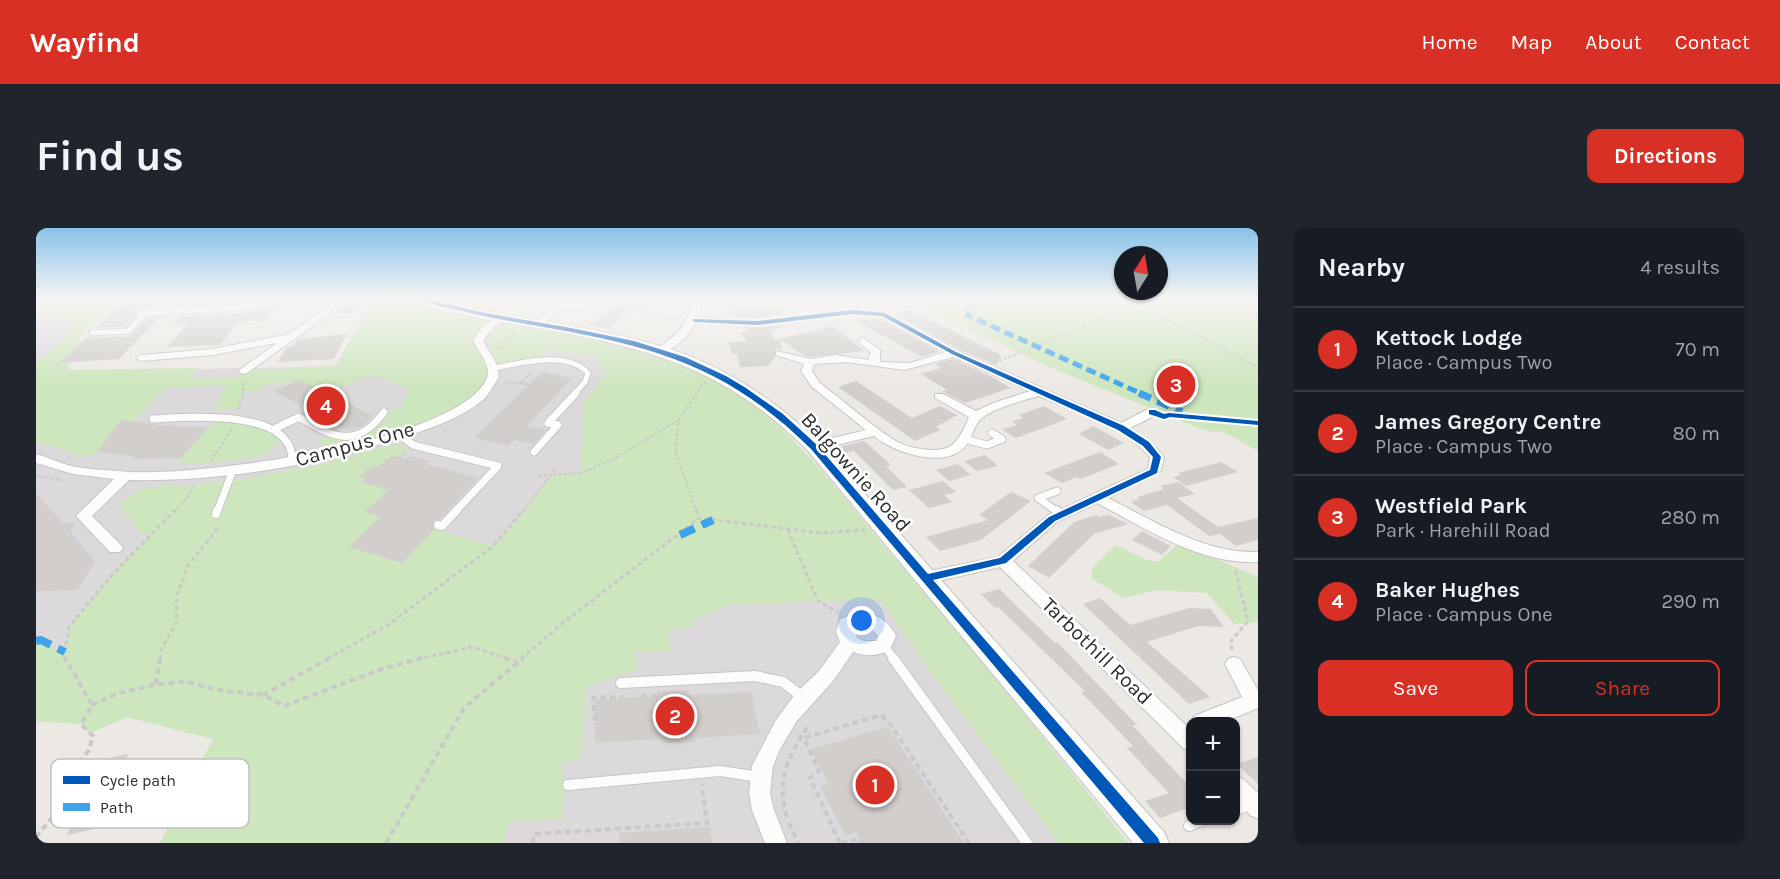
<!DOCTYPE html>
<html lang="en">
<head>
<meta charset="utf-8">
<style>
	body { margin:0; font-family:Karla,sans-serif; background:#20242c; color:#f1f3f6 }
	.controls { position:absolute; right:18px; bottom:18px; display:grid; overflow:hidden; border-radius:12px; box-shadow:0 2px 4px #0004 }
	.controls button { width:54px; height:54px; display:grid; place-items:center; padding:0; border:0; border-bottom:2px solid #363941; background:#171b24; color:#f1f3f6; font:30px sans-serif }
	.compass { position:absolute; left:1078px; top:18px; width:54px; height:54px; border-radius:50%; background:#171b24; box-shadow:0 2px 4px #0004; rotate:11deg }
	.you { position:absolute; left:826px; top:393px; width:21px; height:21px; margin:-15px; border:4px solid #fff; border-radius:50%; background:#1a73e8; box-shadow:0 0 0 9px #1a73e833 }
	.badge { display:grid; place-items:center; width:39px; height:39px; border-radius:50%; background:#d93025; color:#fff; font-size:20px; font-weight:700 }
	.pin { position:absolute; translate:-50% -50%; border:3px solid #fff; box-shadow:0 2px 6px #0006 }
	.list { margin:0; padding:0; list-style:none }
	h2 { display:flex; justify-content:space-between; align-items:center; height:78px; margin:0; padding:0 24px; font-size:26px }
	h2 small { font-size:20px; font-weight:400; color:#9ea1a6 }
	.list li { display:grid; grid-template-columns:39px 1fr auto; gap:18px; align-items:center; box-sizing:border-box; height:84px; padding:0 24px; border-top:2px solid #363941 }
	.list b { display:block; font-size:22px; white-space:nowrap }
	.list p { margin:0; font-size:20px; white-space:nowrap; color:#9ea1a6 }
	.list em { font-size:20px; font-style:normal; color:#9ea1a6 }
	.actions { display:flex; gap:12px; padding:18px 24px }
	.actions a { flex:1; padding:14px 0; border:2px solid #d93025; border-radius:12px; text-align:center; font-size:21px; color:#d93025 }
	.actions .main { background:#d93025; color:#fff }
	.map { position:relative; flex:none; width:1222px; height:615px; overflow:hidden; border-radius:12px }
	header { display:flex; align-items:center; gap:36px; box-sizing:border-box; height:84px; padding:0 30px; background:#d93025; color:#fff }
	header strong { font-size:28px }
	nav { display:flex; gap:33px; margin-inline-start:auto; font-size:21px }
	.intro { display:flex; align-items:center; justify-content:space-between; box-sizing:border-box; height:144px; padding:0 36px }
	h1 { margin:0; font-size:42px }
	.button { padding:15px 27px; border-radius:12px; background:#d93025; color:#fff; font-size:21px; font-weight:700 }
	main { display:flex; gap:36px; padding:0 36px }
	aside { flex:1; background:#171b24; border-radius:12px; box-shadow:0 2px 4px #0004 }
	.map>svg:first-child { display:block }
</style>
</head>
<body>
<header>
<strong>Wayfind</strong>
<nav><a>Home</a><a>Map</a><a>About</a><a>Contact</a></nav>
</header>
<div class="intro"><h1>Find us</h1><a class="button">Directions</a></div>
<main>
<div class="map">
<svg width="1222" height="615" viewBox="0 0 1222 615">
	<rect width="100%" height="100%" fill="#ece8e4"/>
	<path fill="#dcd9db" d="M347,71L599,122L757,212L934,418L1092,615H124L177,511L91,489L54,505L45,496L0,493V83L69,79L2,145L299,138L334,77Z"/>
	<path fill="#cee6be" d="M347,71H385L464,90L442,113L456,152L423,183L322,219L293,220L283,217L284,212L296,205H315L351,193L348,184L365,179L373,160L334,147L292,166L266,153L227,157L223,162L207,164L203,180L178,182L185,166L193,157L129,160L98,193L85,192L61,224L46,229L24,220L0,215V135L37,101L42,91L0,89V82L8,81L0,79L77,74L61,95L42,111L46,114L24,134H31L34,142L161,140L151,152L200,149L207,143L300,138L334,77Z
		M908,71H1222V223L1186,203L1177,204L1162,200L1002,134L894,82Z
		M468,95C542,110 618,120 685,156C751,192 797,257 845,314C929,413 1011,514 1092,615H1023L901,453L844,371L692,377L656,392L658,400L633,401L635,424H600L601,442L551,458L545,531L526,534L527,590L472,594L468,615H124L177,511L91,489L54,505L45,496L0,493V413L5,412L28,427L33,399L76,347L114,307L104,305L82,276L109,259L158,257L215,250L286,236L360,216L374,220L363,230L355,228L343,238L337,237L324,248L330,250L326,255L337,258L342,254L359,256L329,284L345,288L314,319L366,335L398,301L456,318L464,313L516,248L545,245L548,175L570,147L563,130L512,121L504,131L462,136L451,116L458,103Z
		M181,190L218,195L249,209L229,227L173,235H142Z
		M1143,315L1222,349V394L1198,396L1171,365L1120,362L1088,370L1055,350L1057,339L1080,317L1111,332L1122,334Z"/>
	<path fill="#d1cecb" d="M125,71L117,79L105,80L99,83L100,88L90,98L60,100L90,73Z
		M160,71H220L214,74L155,77Z
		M240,71H247L232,92L201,94L184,117L131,119L152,96L138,97L146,88L214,84L230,81Z
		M309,71H325L317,85H301Z
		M592,71H600L602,74L573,100L555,97Z
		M740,78L749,86L722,90L700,89L695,83Z
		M874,82L965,127L960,137L923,121L858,86Z
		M124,89L83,131L23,135L52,108L56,110L93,108L112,90Z
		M837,91H844L903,123L886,129L820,93Z
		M750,97L735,103L738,112L743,111L746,121H739V129L732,138L704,139L701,126H696L692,114L711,113L704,104L712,103L709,100Z
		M797,98L828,123L774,129L767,127L743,111Z
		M311,106L298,131L242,134L251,119L257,118L262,111Z
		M917,131L954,148L975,160L929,175L906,163L911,162L885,146L905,140L899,136Z
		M506,144L536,150L491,198L510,202L498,216L478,212L472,218L438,210Z
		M264,152L312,175L337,188L325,199L311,202L237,163Z
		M820,153L876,190L904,178L921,187L900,199L904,202L879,213L802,159Z
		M1008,178L1031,191L980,210L966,201L981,197L976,193L987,190L983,187Z
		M85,192L130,198L137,196L140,199H173L145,230L98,231L96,228L61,224Z
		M1057,198L1088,215L1072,222L1043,206Z
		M828,213L855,237L850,238L871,259L857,262L818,223L806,226L798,220Z
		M1064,224L1083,236L1045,251L1041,249L1026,255L1008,245Z
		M949,227L962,238L941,243L928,233Z
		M355,228L370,231L374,228L393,232L389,236L443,250L404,291L397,293L398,301L366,335L313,319L345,288L329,284L353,262L325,254L330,250L323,249L337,237L343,238Z
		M1185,234L1202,244L1150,258L1137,249L1145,247L1142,245Z
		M922,236L935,247L913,253L900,242Z
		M907,253L920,264L908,267L916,274L893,280L873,262Z
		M1142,254L1159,266L1141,270L1182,299L1222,290V312L1200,318L1184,306L1173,308L1131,277L1108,283L1095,274L1104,271L1101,269L1128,261L1124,258Z
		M975,264L995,273L945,312L904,323L890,309L952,292L943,287Z
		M0,265L27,295H40L34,303L59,333L42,362L0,363Z
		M1061,287L1063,289L1073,287L1092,296L1058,306L1013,350L992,338L1038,294Z
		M1106,303L1119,310L1135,318L1126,327L1096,312Z
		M963,361L1019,415H1022L1101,497L1097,498L1155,560V579L1124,590L1109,573L1133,565L1091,520L1097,518L1045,464L1049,463L962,379L959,380L945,366Z
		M1064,370L1094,397L1153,380L1175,381L1188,399L1162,398L1111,414L1174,469L1153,476L1047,376Z
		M653,462L654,467L715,464L724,506L659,510L660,514L625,515V511L559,515V472L621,468V464Z
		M852,499L928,615H826L820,604L810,608L784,559L793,556L775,521Z
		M92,526L84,549L117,541L112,562L69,572L59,601L31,607L49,556L40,558L49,535Z
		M1222,529V556L1201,536Z
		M674,599L676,615H583V605Z"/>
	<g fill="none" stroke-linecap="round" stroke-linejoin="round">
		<g stroke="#c5c4c5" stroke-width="7">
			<path id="lane-far3" d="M416,73L420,71
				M507,92L525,78
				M56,105L92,103L111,84
				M458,140C486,135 530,122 552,145L549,154L538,166"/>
		</g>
		<g stroke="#c5c4c5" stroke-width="9">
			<path id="lane-far2" d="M117,191C152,189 258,180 256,233
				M238,201L263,189C295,208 320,223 348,184
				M364,207L377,217L462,238L419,284
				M928,211L951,217L966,211L956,205
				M498,224L522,197L512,195L540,165
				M1021,263L1002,270L1022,284
				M181,284L197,242"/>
		</g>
		<g stroke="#c5c4c5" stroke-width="10">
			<path id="lane-far1" d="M1020,282L1026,286
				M180,286L181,282
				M402,297L406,298L421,282
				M848,417L858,431"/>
		</g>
		<g stroke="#c5c4c5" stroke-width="12">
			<path id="lane" d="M857,430L991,615
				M585,455L719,448L747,454L767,469
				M532,557L684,543L723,549
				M1200,582L1215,576
				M1153,598L1168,592"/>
		</g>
		<g stroke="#c5c4c5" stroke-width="2">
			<path id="street" d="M228,71H238L229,79L214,82L105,88L100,85L105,82L214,76Z
				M294,71H303L292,87L211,145L207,146L202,143L241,115L177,127L105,133L100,130L105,127L177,121L253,106L286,83Z
				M482,71L541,75L579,71C559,84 502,83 482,71Z
				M655,71H665L663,89L722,92L764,87L748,71H758L774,86L816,81L850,84L922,123L1085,195L1112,181H1120V187L1094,200C1107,209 1118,216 1128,229L1125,243L1072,270C1118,293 1169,326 1222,324V334C1165,337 1110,301 1061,275L1021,294L977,333L1154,501V523L1147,520L964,339L889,356L883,354L881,350L883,346L889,344L962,329L1011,288L1112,241L1114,229C1088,198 1040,184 1003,168C985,173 964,178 947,189C937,196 936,215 924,223C902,239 857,224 838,208L796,218L792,217L790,214L792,211L830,202L776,159L765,143L768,136L740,127V123L774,131L800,127L832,132L835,125L822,113L827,110L844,122V134L874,135L909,124L845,89L816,87L722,98L660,95C653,107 635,127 620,125V121C641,107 654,97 655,71ZM917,129L994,163L960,174L940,183L907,166H899V170L933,189C929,199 924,210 916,217C903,227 871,220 858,212C832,195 808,173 784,155L776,143L778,136L811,134L868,142Z
				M461,88L469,90L453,104L447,113L460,135L463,149C458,156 454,166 447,172C424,191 393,201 364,210C278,238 184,254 93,252L56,288L84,316L87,320L84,324H74L40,288L78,251L37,246L0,235V226C12,229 23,235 35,238C54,242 74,242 93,244C160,248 423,215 451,150C456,138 442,123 437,113L445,100Z
				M824,384C841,386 852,392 860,408L854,422C841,428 831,429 817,424L797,453L760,494L743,523L737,538L734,565L738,582L751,615H729L716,582L713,565L716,538L740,492L760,465L783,443L804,414L800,404L804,391ZM825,397L834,400L842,408L841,413H828L821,410L818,400Z
				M1198,429L1204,431L1222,462V480L1188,494H1155L1158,488L1206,469L1189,436L1192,431Z
				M1200,548L1207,551L1222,565V591L1214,587L1200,572Z"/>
		</g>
		<g stroke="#c5c4c5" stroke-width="2">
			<path id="secondary" d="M379,71H401C483,94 571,97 651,127C702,147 745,178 784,215L1128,604L1133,615H1097L772,223C685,135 602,118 485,97C463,93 393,84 379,71Z"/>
		</g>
		<path stroke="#c9c9c8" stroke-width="2" stroke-dasharray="3 2" stroke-linecap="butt" d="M1093,71L1222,140
			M582,78L643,92
			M462,121V117L480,104
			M963,133L1103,77L1110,71
			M469,154L493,156
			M486,154L497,142
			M202,182L207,168V153
			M363,230L369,224
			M175,233L196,201
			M0,247L28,253
			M503,248L545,245L576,232L643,192
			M138,284L152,269L157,258
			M487,284L521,239
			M661,284L639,223L643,192L669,154"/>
		<path stroke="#c9c9c8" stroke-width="3" stroke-dasharray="4.5 3" stroke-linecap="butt" d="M660,282L663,290
			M752,302L782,373L803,384
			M1196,422L1195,413L1212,393L1199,340
			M30,431L28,428L33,399L76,347L139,282
			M124,431L126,420L140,396L141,368L152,337L180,303V297
			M291,431L352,397L456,319L488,282
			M381,431L437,419L472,431
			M485,431L528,394L663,290L786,305L829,302"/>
		<path stroke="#c9c9c8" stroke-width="4" stroke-dasharray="6 4" stroke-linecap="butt" d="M468,430L481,434
			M120,456L124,430
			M227,467L294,430
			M605,468H620L619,465
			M56,477L80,466L120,456L152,454L182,462L227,467L248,478L346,441L386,430
			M559,493L557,470L587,469
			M751,589C741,552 750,533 770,501L766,499
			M753,595L762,615
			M0,609L28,575L26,559L53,522L57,508L45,496L56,477L29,430
			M350,615L428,480L487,430
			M497,615L498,606L671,595L666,556
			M804,615L774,550L783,543L768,510L845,487L855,497L933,615
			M805,615L823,611L826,615"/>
		<use href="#lane-far3" stroke="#fcfcfb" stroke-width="5"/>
		<use href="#lane-far2" stroke="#fcfcfb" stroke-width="7"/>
		<use href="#lane-far1" stroke="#fcfcfb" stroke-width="8"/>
		<use href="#lane" stroke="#fcfcfb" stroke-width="10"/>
		<use href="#street" fill="#fcfcfb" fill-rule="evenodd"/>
		<use href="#secondary" fill="#fcfcfb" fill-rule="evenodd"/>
		<path stroke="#3ea3eb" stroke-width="5" stroke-dasharray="10 5" stroke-linecap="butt" d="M941,71L931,87L1106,166"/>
		<path stroke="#3ea3eb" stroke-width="7" stroke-dasharray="13 7" stroke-linecap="butt" d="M1103,165L1146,184
			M778,219L796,214"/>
		<path stroke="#3ea3eb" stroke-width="8" stroke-dasharray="16 8" stroke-linecap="butt" d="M644,307L677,292
			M0,413L5,412L29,424"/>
		<g stroke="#fff" stroke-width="4">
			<path id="cycleway" d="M382,71H392L444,84L535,100L598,113L649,129L690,148L710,160L747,186L781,217L892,346L964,330L1013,289L1114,242L1117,229L1107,218L1082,202L916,126L846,88L816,86L722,97L659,94L657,93V91L722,93L816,82L849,85L920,124L1088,198L1113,214L1125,229L1121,245L1019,293L970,335L897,352L1122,610L1124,615H1108L775,221C691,137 616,118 502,98C477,94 451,89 426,83C412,80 396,77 382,71Z
				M1113,182H1119L1128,186L1133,185L1222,193V197L1134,189L1128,191L1113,186Z"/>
		</g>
		<use href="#cycleway" fill="#0057b8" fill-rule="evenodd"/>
	</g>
	<linearGradient id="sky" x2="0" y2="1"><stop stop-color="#88c2ea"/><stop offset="0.45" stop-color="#f6f5f3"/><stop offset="1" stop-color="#f6f5f3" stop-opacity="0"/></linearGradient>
	<rect width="1222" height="157" fill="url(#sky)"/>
	<g text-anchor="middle" stroke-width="5" stroke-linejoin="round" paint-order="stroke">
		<g font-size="21" fill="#2e2e2e" stroke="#fff">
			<text transform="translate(319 216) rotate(-15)" y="7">Campus One</text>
			<text transform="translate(820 244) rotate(48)" y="7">Balgownie Road</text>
			<text transform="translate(1061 423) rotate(44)" y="7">Tarbothill Road</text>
		</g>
	</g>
	<rect x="15" y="531" width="198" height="69" rx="9" fill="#fff" stroke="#c0c0c0" stroke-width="1.5"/>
	<rect x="27" y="548" width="27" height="8" fill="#0057b8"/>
	<rect x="27" y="575" width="27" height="8" fill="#3ea3eb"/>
	<g font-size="16" fill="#2e2e2e">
		<text x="64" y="558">Cycle path</text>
		<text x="64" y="585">Path</text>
	</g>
</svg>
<div class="controls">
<button>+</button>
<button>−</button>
</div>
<svg class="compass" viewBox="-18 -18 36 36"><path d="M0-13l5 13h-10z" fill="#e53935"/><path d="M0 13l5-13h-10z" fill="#9ea1a6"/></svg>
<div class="you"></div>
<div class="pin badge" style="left:839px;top:557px">1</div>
<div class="pin badge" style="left:639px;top:488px">2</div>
<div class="pin badge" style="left:1140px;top:157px">3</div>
<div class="pin badge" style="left:290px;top:178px">4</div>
</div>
<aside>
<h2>Nearby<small>4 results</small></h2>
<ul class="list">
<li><span class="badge">1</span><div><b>Kettock Lodge</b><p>Place · Campus Two</p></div><em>70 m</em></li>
<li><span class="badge">2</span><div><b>James Gregory Centre</b><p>Place · Campus Two</p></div><em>80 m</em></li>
<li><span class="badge">3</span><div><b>Westfield Park</b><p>Park · Harehill Road</p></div><em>280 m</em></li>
<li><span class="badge">4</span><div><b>Baker Hughes</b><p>Place · Campus One</p></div><em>290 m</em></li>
</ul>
<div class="actions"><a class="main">Save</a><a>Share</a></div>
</aside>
</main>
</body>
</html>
